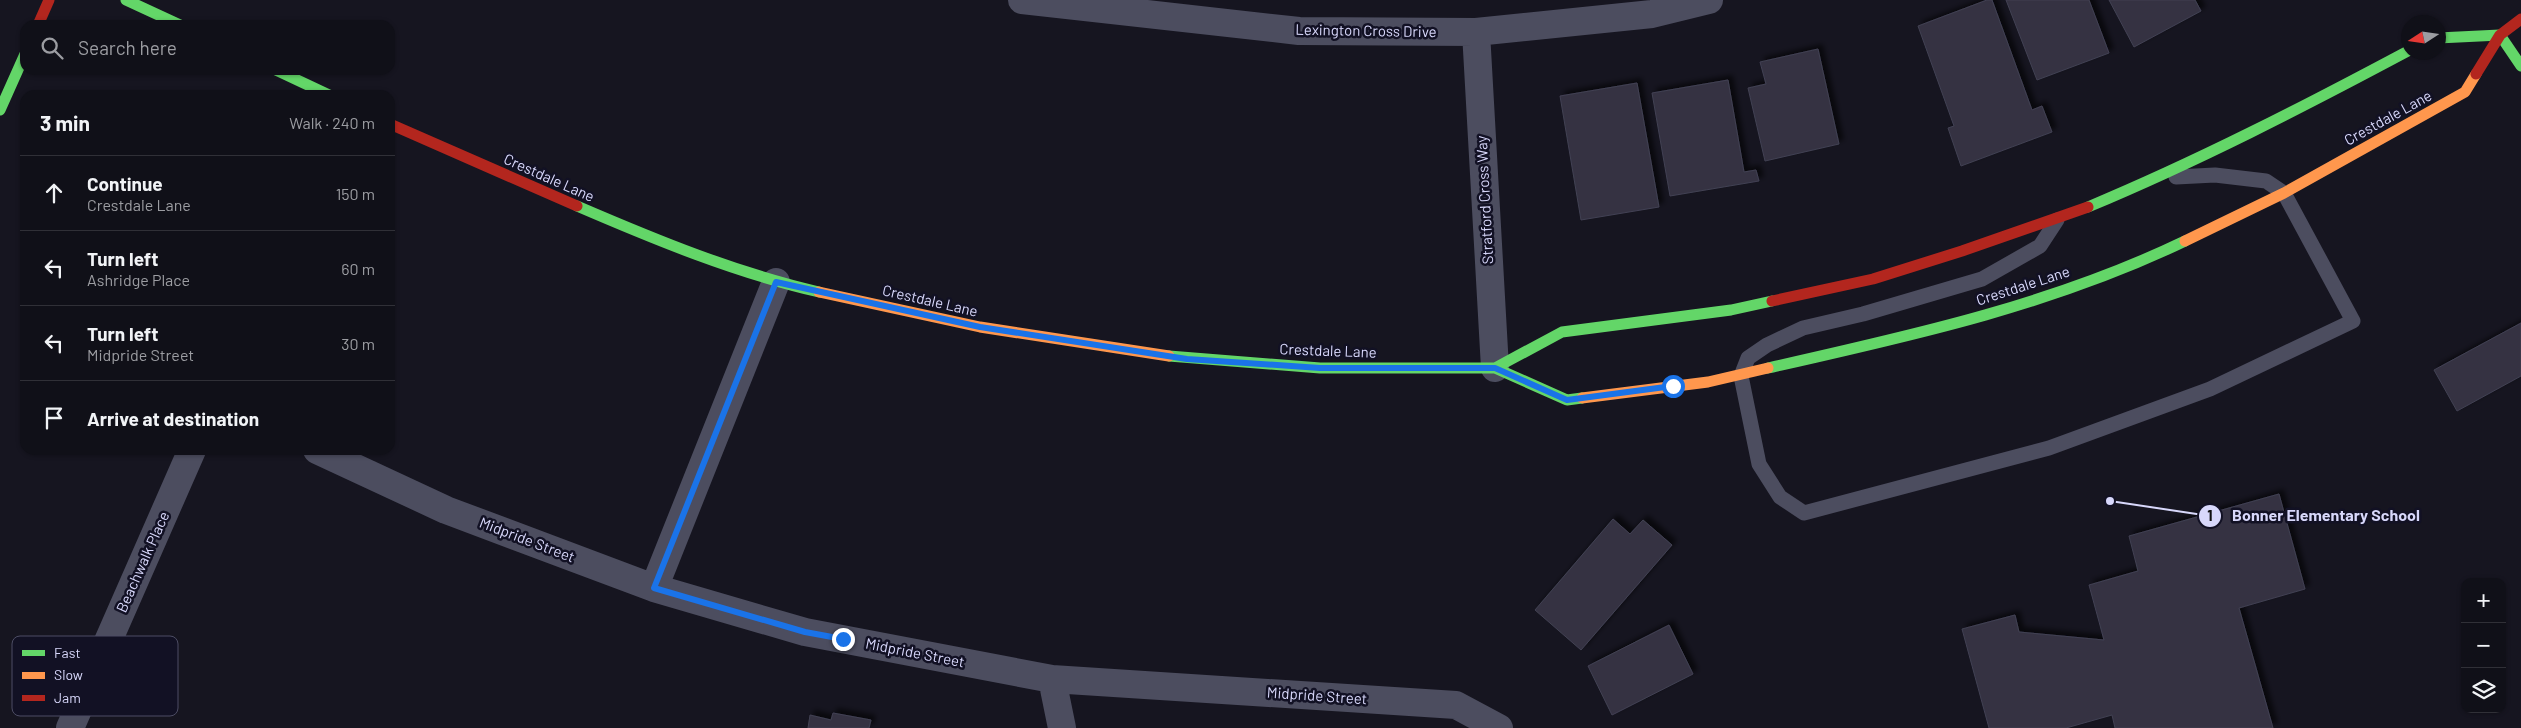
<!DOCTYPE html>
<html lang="en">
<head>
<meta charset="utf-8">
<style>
	body { margin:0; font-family:Barlow,sans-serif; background:#191921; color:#f1f3f6 }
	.controls { position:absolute; right:15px; bottom:15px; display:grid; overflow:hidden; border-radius:10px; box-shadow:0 1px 4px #0004 }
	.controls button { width:45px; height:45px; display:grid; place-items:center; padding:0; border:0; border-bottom:1px solid #303037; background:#101018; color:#f1f3f6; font:25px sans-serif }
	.compass { position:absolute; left:2401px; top:15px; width:45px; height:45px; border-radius:50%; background:#101018; box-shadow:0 1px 4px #0004; rotate:258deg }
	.stop { position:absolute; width:15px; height:15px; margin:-11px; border:4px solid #1a73e8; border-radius:50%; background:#fff }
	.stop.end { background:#1a73e8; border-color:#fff; box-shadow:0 1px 5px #0008 }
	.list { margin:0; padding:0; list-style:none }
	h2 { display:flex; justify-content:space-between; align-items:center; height:65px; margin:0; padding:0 20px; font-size:21px }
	h2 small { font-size:16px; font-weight:400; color:#9c9da2 }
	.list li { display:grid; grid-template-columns:32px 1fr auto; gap:15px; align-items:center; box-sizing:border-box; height:75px; padding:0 20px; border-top:1px solid #303037 }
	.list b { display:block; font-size:19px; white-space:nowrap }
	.list p { margin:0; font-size:16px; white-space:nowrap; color:#9c9da2 }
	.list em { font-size:16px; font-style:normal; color:#9c9da2 }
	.icon { flex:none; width:28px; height:28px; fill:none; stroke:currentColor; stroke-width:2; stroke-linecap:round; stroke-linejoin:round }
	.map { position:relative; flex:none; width:2521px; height:728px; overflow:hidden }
	.search { position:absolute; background:#101018; box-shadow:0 1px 4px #0004; left:20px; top:20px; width:375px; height:55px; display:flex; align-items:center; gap:12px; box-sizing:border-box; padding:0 18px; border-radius:15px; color:#9c9da2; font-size:19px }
	.panel { position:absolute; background:#101018; box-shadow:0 1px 4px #0004; left:20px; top:90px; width:375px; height:365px; border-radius:15px }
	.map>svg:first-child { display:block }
</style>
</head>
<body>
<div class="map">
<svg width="2521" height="728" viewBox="0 0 2521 728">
	<defs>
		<filter id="shadow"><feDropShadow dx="4.5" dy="-4.5" stdDeviation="2.5" flood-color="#0009"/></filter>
	</defs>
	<rect width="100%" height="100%" fill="#161520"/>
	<path fill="#343342" stroke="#424153" filter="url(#shadow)" d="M1987,0H1992L2032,110L2042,106L2052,132L1961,166L1948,128L1954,126L1918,26Z
		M2006,0H2089L2109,53L2037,80Z
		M2109,0H2195L2201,11L2134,47Z
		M1818,49L1839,144L1765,161L1748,88L1766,84L1760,62Z
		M1728,80L1744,172L1756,170L1759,181L1670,196L1652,93Z
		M1637,83L1659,207L1581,220L1560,96Z
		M2521,323V376L2457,411L2434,370Z
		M2279,494L2305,589L2239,608L2273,728H2115L2112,715L2066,728H1989L1962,629L2015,615L2019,632L2104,640L2089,585L2138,571L2129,536Z
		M1613,519L1630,534L1643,520L1672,545L1581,650L1535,610Z
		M1669,625L1693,674L1612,715L1588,666Z
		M833,713L871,720L869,728H808L810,715L831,720Z"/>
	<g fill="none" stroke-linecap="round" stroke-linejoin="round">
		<path stroke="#4c4d5f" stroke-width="15" d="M2057,220L2040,246L1982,279L1863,314L1803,328L1767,345L1748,358L1741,376L1759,464L1780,497L1804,513L2049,448L2210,389L2353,321L2284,193L2266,181L2215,175L2176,177"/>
		<path stroke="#4c4d5f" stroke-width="28" d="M1022,0L1299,31L1476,32L1652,14L1709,0
			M1476,32L1495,368
			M317,450L446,510L654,588L805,632L1052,679L1456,705L1499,728
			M654,588L776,282
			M1052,679L1062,728
			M70,728L192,450"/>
		<path stroke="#63d668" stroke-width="11" d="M126,0L180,25
			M2500,35L2521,66
			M2438,38L2500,35
			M276,70L329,95
			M0,110L25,54
			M577,206C656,240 736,273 819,292
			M2088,207C2198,161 2303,107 2408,51
			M1169,356L1320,368H1495L1567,400L1582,398
			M1495,368L1562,332L1731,310L1772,301
			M1768,368C1910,336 2052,305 2185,241"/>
		<path stroke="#ff974d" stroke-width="11" d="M2185,241L2284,193L2465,92L2476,74
			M819,292L980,327L1169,356
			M1582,398L1708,382L1768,368"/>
		<path stroke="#b3261e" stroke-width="11" d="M38,25L49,0
			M2476,74L2500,35L2521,19
			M390,124L577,206
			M1772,301L1873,279L1962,251L2088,207"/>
	</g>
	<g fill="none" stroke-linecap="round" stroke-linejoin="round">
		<path stroke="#1a73e8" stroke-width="6" d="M843,639L805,632L654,588L776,282L980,327L1187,359L1320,368H1495L1567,400L1673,386"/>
	</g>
	<g text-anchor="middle" stroke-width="5" stroke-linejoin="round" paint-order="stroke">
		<g font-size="15" fill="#d8d8fb" stroke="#121124">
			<text transform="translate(1366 31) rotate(1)" y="5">Lexington Cross Drive</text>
			<text transform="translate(2388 118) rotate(-29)" y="5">Crestdale Lane</text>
			<text transform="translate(549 178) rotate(24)" y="5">Crestdale Lane</text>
			<text transform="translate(1485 200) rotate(-93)" y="5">Stratford Cross Way</text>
			<text transform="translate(2023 286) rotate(-18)" y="5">Crestdale Lane</text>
			<text transform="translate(930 301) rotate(13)" y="5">Crestdale Lane</text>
			<text transform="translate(1328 351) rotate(2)" y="5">Crestdale Lane</text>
			<text transform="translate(527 540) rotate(21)" y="5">Midpride Street</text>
			<text transform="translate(143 562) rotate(-66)" y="5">Beachwalk Place</text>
			<text transform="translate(915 653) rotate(11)" y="5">Midpride Street</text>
			<text transform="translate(1317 696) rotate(4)" y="5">Midpride Street</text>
		</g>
	</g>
	<rect x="12" y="636" width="166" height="80" rx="8" fill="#121124" stroke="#4d4d64" stroke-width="1"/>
	<rect x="22" y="650" width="23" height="6" fill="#63d668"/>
	<rect x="22" y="672" width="23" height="7" fill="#ff974d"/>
	<rect x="22" y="695" width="23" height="6" fill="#b3261e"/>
	<g font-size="14" fill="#d8d8fb">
		<text x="54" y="658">Fast</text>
		<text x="54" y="680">Slow</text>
		<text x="54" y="703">Jam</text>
	</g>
	<path fill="none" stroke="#d8d8fb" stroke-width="2" d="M2110 501L2210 516"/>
	<g fill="#d8d8fb" stroke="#121124" stroke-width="2">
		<circle cx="2110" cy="501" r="5"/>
		<circle cx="2210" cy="516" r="12"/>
	</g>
	<g font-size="15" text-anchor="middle" font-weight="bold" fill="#111">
		<text x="2210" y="521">1</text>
	</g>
	<g font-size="16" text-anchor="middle" font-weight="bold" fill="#d8d8fb" stroke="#121124" stroke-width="5" stroke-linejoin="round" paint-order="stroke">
		<text x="2326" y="521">Bonner Elementary School</text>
	</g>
</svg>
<div class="controls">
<button>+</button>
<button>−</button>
<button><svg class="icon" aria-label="layers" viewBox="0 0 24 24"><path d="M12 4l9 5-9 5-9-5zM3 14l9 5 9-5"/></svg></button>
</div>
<svg class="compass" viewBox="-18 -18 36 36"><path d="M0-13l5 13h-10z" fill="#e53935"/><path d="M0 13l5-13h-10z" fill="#9c9da2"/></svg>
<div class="stop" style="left:1673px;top:386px"></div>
<div class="stop end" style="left:843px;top:639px"></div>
<div class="search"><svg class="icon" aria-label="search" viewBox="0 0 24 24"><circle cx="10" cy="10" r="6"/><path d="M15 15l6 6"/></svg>Search here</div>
<section class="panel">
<h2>3 min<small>Walk · 240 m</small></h2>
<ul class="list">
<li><svg class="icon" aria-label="ahead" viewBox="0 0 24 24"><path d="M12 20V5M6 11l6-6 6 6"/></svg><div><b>Continue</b><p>Crestdale Lane</p></div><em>150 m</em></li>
<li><svg class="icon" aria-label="left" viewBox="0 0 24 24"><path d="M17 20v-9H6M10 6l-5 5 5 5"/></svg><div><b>Turn left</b><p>Ashridge Place</p></div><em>60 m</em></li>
<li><svg class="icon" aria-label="left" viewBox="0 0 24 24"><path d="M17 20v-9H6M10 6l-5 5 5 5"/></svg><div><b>Turn left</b><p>Midpride Street</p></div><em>30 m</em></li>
<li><svg class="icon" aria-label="arrive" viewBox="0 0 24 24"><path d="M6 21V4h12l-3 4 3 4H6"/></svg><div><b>Arrive at destination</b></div></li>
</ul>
</section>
</div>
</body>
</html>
